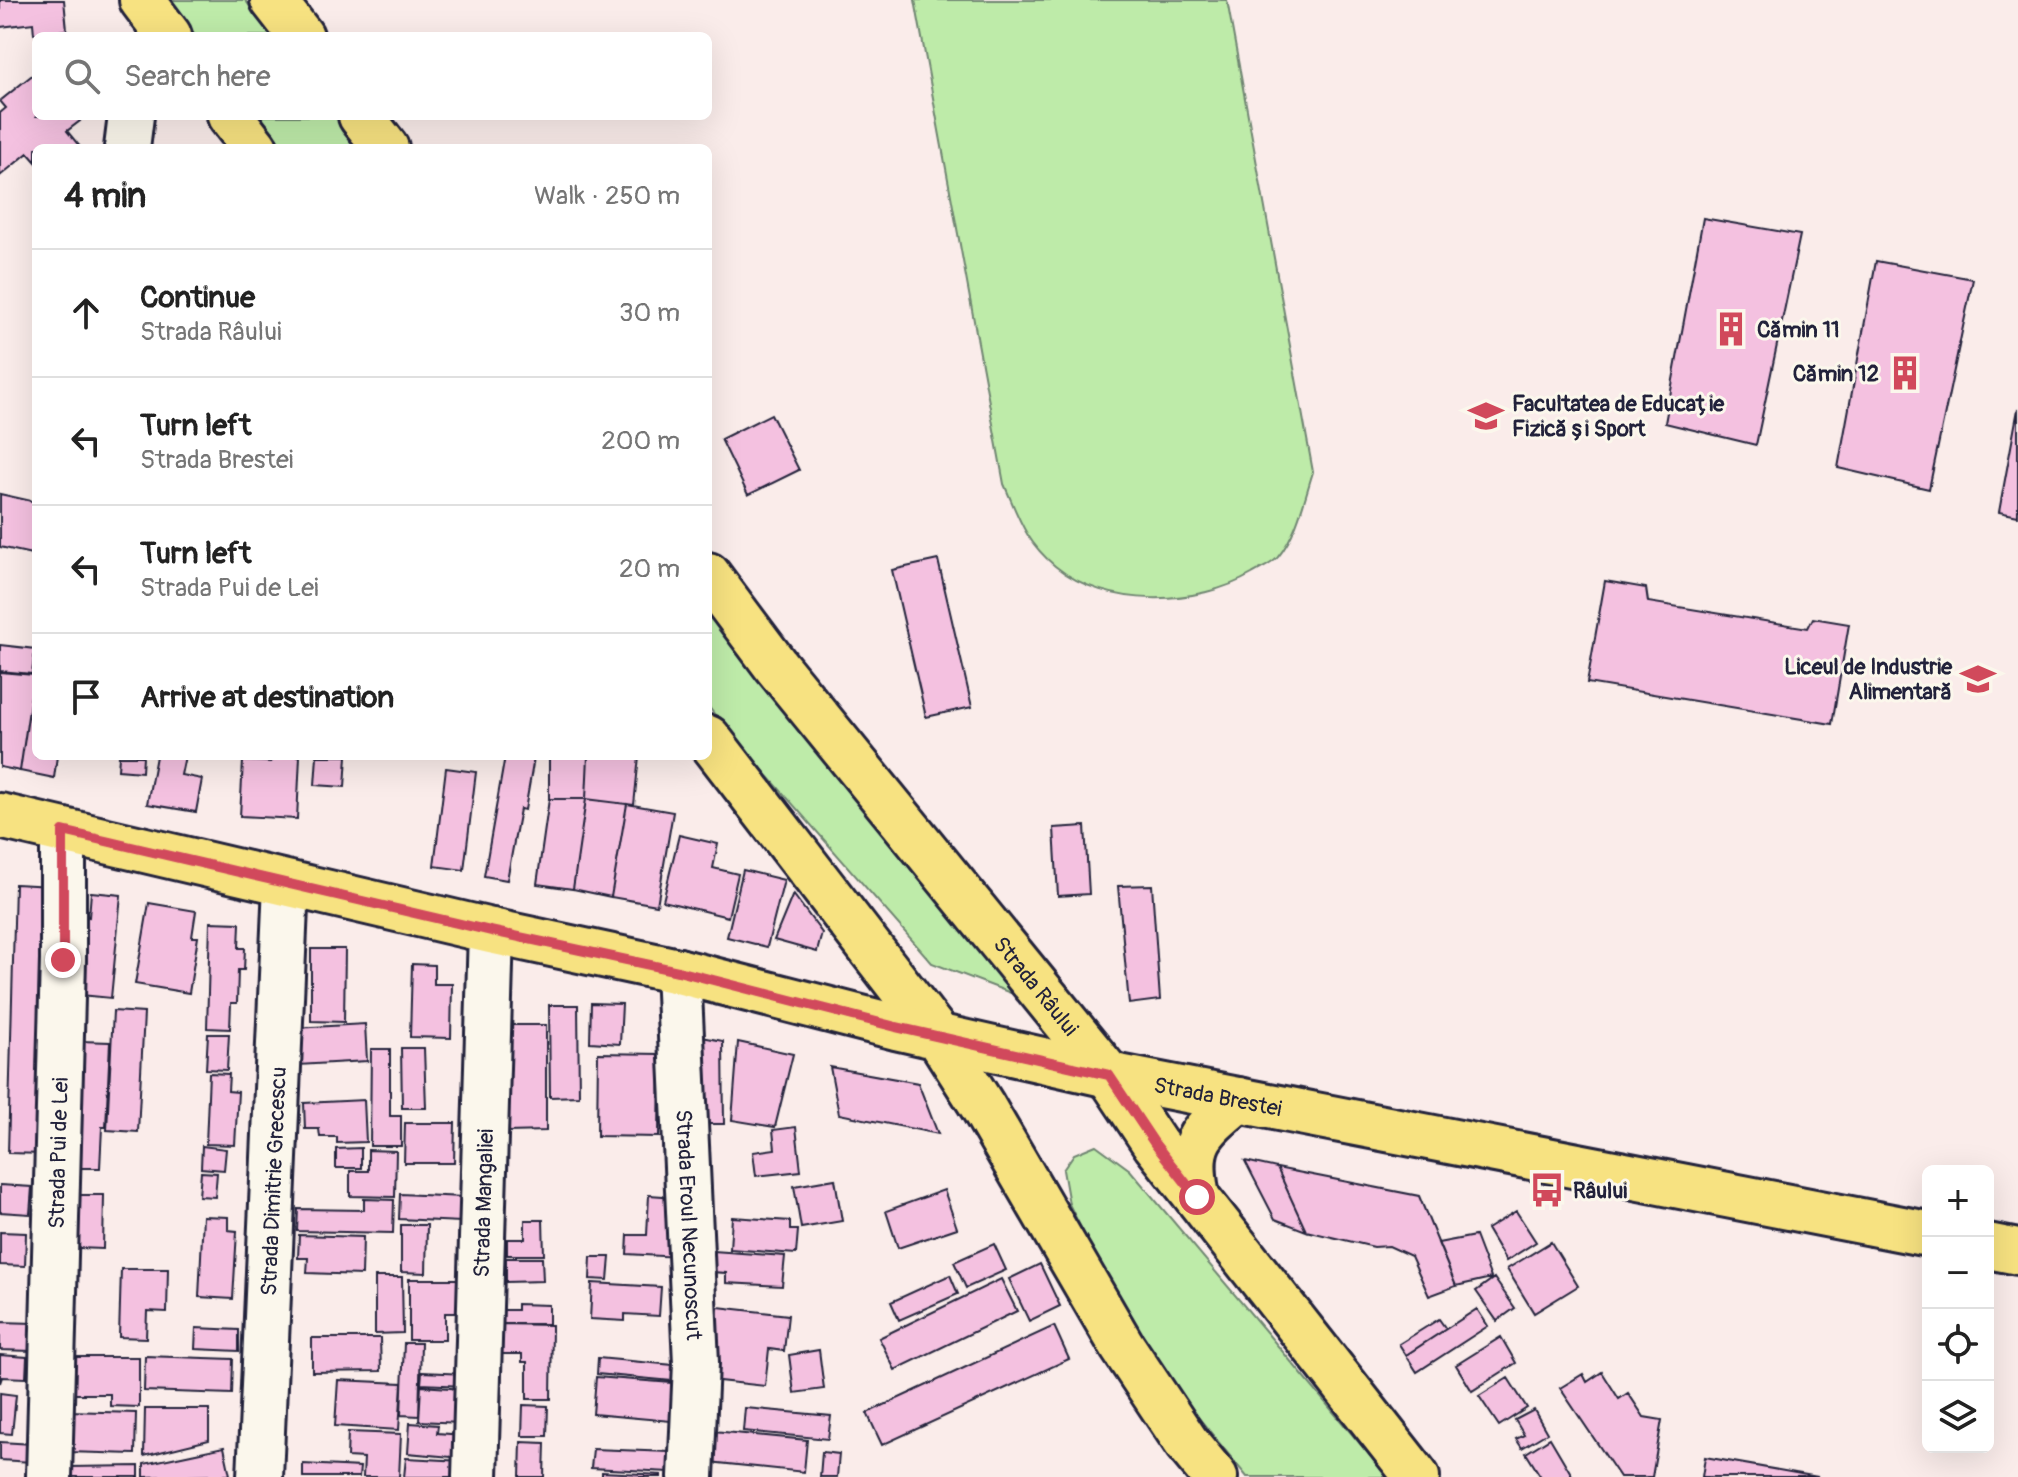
<!DOCTYPE html>
<html lang="en">
<head>
<meta charset="utf-8">
<style>
	body { margin:0; font-family:Pangolin,sans-serif; background:#f2f2f2; color:#222 }
	.controls { position:absolute; right:24px; bottom:24px; display:grid; overflow:hidden; border-radius:12px; box-shadow:0 8px 32px #0002 }
	.controls button { width:72px; height:72px; display:grid; place-items:center; padding:0; border:0; border-bottom:2px solid #e0e0e0; background:#fff; color:#222; font:40px sans-serif }
	.stop { position:absolute; width:24px; height:24px; margin:-18px; border:6px solid #d1495b; border-radius:50%; background:#fff }
	.stop.end { background:#d1495b; border-color:#fff; box-shadow:0 2px 8px #0008 }
	.list { margin:0; padding:0; list-style:none }
	h2 { display:flex; justify-content:space-between; align-items:center; height:104px; margin:0; padding:0 32px; font-size:34px }
	h2 small { font-size:26px; font-weight:400; color:#767676 }
	.list li { display:grid; grid-template-columns:52px 1fr auto; gap:24px; align-items:center; box-sizing:border-box; height:128px; padding:0 32px; border-top:2px solid #e0e0e0 }
	.list b { display:block; font-size:30px; white-space:nowrap }
	.list p { margin:0; font-size:26px; white-space:nowrap; color:#767676 }
	.list em { font-size:26px; font-style:normal; color:#767676 }
	.icon { flex:none; width:44px; height:44px; fill:none; stroke:currentColor; stroke-width:2; stroke-linecap:round; stroke-linejoin:round }
	.map { position:relative; flex:none; width:2018px; height:1477px; overflow:hidden }
	.search { position:absolute; background:#fff; box-shadow:0 8px 32px #0002; left:32px; top:32px; width:680px; height:88px; display:flex; align-items:center; gap:20px; box-sizing:border-box; padding:0 28px; border-radius:12px; color:#767676; font-size:30px }
	.panel { position:absolute; background:#fff; box-shadow:0 8px 32px #0002; left:32px; top:144px; width:680px; height:616px; border-radius:12px }
	.map>svg:first-child { display:block }
</style>
</head>
<body>
<div class="map">
<svg width="2018" height="1477" viewBox="0 0 2018 1477">
	<rect width="100%" height="100%" fill="#faecea"/>
	<filter id="ink" filterUnits="userSpaceOnUse"><feTurbulence type="fractalNoise" baseFrequency=".0125" numOctaves="2"/><feDisplacementMap in="SourceGraphic" scale="16" xChannelSelector="R" yChannelSelector="G"/><feConvolveMatrix kernelMatrix="1 2 1 2 8 2 1 2 1" color-interpolation-filters="sRGB"/></filter>
	<g filter="url(#ink)">
		<path fill="#beeba9" stroke="#708672" stroke-width="2" d="M169,0H245L273,36H196Z
			M915,0H1227L1313,472C1304,500 1297,534 1278,557C1273,564 1260,569 1252,574C1197,606 1107,609 1055,566C1025,541 1019,518 1004,484Z
			M257,116H335L360,148H281Z
			M708,598L1016,995L932,963L719,720L708,706Z
			M1096,1145L1130,1170L1388,1477H1247L1162,1373L1101,1268L1069,1204L1063,1170L1074,1154Z"/>
		<path fill="#f4c1e0" stroke="#22223b" stroke-width="2" d="M0,0H64L67,30L34,34L33,23L0,27Z
			M36,72V116H76L80,121L67,131L81,148H36V162L28,153L0,176V113L6,108L0,101Z
			M1703,218L1800,235L1756,445L1665,423Z
			M1876,261L1973,279L1929,489L1838,468Z
			M2018,409V516L1999,512Z
			M771,414L799,470L748,495L721,439Z
			M0,494L36,502V555L0,547Z
			M938,560L972,707L926,717L892,570Z
			M1605,581L1646,588L1648,602L1808,628L1813,618L1849,624L1832,724L1587,683Z
			M0,645L35,649L32,674L0,671Z
			M36,663V756H57L54,778L20,771Z
			M0,672L34,675L20,771L0,767Z
			M119,756H143L142,772L118,770Z
			M156,756H185L181,775L202,779L196,812L147,804Z
			M271,756H300L297,819L240,816L243,761L271,762Z
			M317,756H347L345,787L315,785Z
			M505,756L534,758L525,810L520,809L507,880L484,876Z
			M549,756H588L586,799H549Z
			M588,756H639L634,805L586,799Z
			M446,768L476,772L464,870L434,866Z
			M549,799H586L573,889L537,884Z
			M586,799L627,804L611,897L573,889Z
			M627,804L673,812L657,905L611,897Z
			M1085,826L1089,894L1058,896L1054,828Z
			M679,835L718,844L713,868L738,874L728,917L663,901Z
			M743,870L784,880L767,947L727,937Z
			M15,884L52,886L45,1154L8,1153Z
			M1152,885L1160,1000L1129,1004L1118,886Z
			M91,892L121,895L111,998L81,995L74,915L89,917Z
			M793,894L822,933L817,952L774,940Z
			M149,903L196,911L192,937H198L189,993L135,984Z
			M210,922L240,923L239,948H245L244,970H238L237,1003H231L230,1029L207,1028Z
			M311,949H345L344,1022L311,1021Z
			M412,964L434,965V984H452L451,1038L410,1037Z
			M591,1003L622,1004L620,1044L590,1042Z
			M549,1005H578L579,1096L550,1097Z
			M113,1011L144,1013L138,1132L107,1130Z
			M365,1024L367,1061L298,1065L295,1028Z
			M507,1025H546V1131L507,1132Z
			M208,1034H229L227,1070L206,1069Z
			M697,1036L723,1041L724,1124H700Z
			M80,1041L110,1042L106,1127H102L100,1168H78Z
			M738,1042L793,1054L775,1127L732,1120Z
			M401,1048H424L426,1108H402Z
			M371,1049H390V1116H401V1146H370Z
			M598,1053L660,1054L659,1137L597,1136Z
			M830,1067L918,1083L938,1134L839,1114Z
			M209,1073L229,1074L228,1091L238,1092L235,1145L206,1144Z
			M364,1100L366,1142L337,1143V1137H320L319,1129H305L304,1103Z
			M405,1123H455L454,1163H404Z
			M796,1127L801,1171L756,1176L753,1152L775,1149L773,1130Z
			M202,1146L226,1149L224,1170L201,1168Z
			M361,1148V1168H336V1149Z
			M368,1150L396,1151L395,1197L350,1196V1171H368Z
			M1245,1161L1277,1168L1306,1231L1275,1219Z
			M1277,1168L1419,1196L1456,1286L1429,1296L1411,1256L1389,1246L1374,1247L1306,1231Z
			M201,1172L217,1173L215,1197L199,1196Z
			M835,1179L842,1221L801,1228L794,1186Z
			M0,1185L32,1187L30,1214L0,1212Z
			M944,1190L957,1228L898,1248L886,1211Z
			M400,1194L463,1197L461,1222L399,1219Z
			M79,1195H104L103,1249L78,1248V1235L70,1236V1214H79Z
			M649,1195L677,1197L679,1257L627,1254L628,1235H647Z
			M364,1199L394,1200L393,1233L297,1231L298,1209L364,1210Z
			M1516,1211L1536,1242L1506,1261L1487,1229Z
			M203,1216L228,1217V1230L237,1231L233,1299L199,1297Z
			M732,1217L790,1221V1230H798L796,1254L730,1249Z
			M525,1220H543L544,1255H507V1239H525Z
			M401,1225H427L426,1273L401,1272Z
			M0,1232L26,1233L25,1266L0,1265Z
			M299,1235L363,1237L362,1275L307,1273L308,1258H298Z
			M1475,1236L1491,1278L1456,1286L1438,1243Z
			M1551,1242L1578,1286L1534,1313L1507,1269Z
			M994,1244L1006,1270L966,1288L954,1262Z
			M713,1251L785,1256L782,1286L726,1283V1273L711,1272Z
			M591,1257H610L608,1280L590,1279Z
			M506,1258H542L543,1281L506,1282Z
			M1040,1264L1060,1306L1029,1321L1009,1279Z
			M121,1269H168L167,1312L147,1311L146,1338L119,1337Z
			M950,1275L958,1294L899,1320L891,1302Z
			M375,1277H402L403,1333L375,1334Z
			M1494,1278L1515,1308L1497,1321L1476,1291Z
			M409,1279H476V1313H445V1340H409Z
			M1001,1279L1017,1311L895,1370L879,1338Z
			M592,1283L661,1287L659,1316L625,1314V1321L590,1319Z
			M517,1304L549,1305V1324H499V1310H517Z
			M718,1307L788,1315L784,1351L769,1349L765,1386L710,1380Z
			M1477,1309L1488,1326L1417,1372L1406,1355Z
			M1439,1319L1446,1329L1406,1355L1399,1344Z
			M0,1322L34,1323L32,1351L0,1350Z
			M499,1324L552,1325L551,1399H527V1362H522V1354H498Z
			M1054,1326L1069,1359L882,1445L867,1413Z
			M196,1328L239,1330V1351L195,1349Z
			M1501,1337L1516,1363L1472,1391L1456,1365Z
			M312,1338H380L381,1371L312,1372Z
			M404,1343H421L419,1416L401,1415Z
			M819,1350L824,1389L794,1393L789,1355Z
			M0,1355L27,1357L26,1378L2,1377L0,1383Z
			M145,1356L233,1359L232,1394L144,1391Z
			M70,1357H139V1407L110,1406V1394H70Z
			M598,1358L684,1366L683,1382L597,1374Z
			M422,1372L465,1374V1386L421,1384Z
			M1602,1372L1619,1399L1628,1393L1644,1417L1662,1420L1652,1477H1620L1560,1388L1583,1374L1587,1382Z
			M596,1377L685,1384L682,1422L593,1414Z
			M1508,1378L1527,1408L1499,1426L1479,1396Z
			M338,1380L402,1383L399,1430L335,1426Z
			M421,1386L464,1389L461,1423L419,1421Z
			M0,1393L16,1395L12,1434L0,1433Z
			M523,1405L548,1406L547,1436H522Z
			M745,1408L831,1416L828,1439L743,1431Z
			M145,1409H209V1440L144,1456Z
			M1534,1410L1547,1433L1522,1448L1516,1439L1524,1435L1515,1420Z
			M68,1411L136,1413L135,1454L67,1452Z
			M410,1423L438,1425L437,1433L464,1435L462,1458L408,1453Z
			M703,1430L807,1440L804,1472L700,1461Z
			M348,1432L401,1434L399,1477H363L364,1458L347,1457Z
			M1550,1438L1573,1477H1541L1526,1453Z
			M0,1442L33,1444L32,1462L0,1460Z
			M521,1442L545,1443L544,1477H520Z
			M224,1447L230,1475L144,1477V1464Z
			M593,1449L670,1452V1472L591,1468Z
			M822,1452L839,1454L837,1477H820Z
			M1705,1457L1818,1477H1702Z
			M406,1458L463,1461L462,1477H404Z
			M303,1464L360,1467L359,1477H303Z
			M139,1466V1477H69V1467Z
			M602,1472L661,1475V1477H602Z"/>
		<g fill="none" stroke-linecap="round" stroke-linejoin="round">
			<g stroke="#22223b" stroke-width="50">
				<g id="minor">
					<path d="M127,148L131,116"/>
					<path id="s1" d="M678,971L696,1363L691,1477"/>
					<path id="s2" d="M49,1477L63,960V831"/>
					<path id="s3" d="M260,1477L286,884"/>
					<path id="s4" d="M475,1477L491,931"/>
				</g>
			</g>
			<g stroke="#22223b" stroke-width="50">
				<g id="major">
					<path d="M142,0L169,36"/>
					<path d="M273,0L301,36"/>
					<path d="M230,116L255,148"/>
					<path d="M361,116L386,148"/>
					<path id="s5" d="M708,575L776,666L1109,1075L1155,1144L1417,1477"/>
					<path d="M708,738L938,1036L983,1107L1122,1346L1186,1442L1215,1477"/>
					<path id="s6" d="M0,816L491,931L678,971L896,1027L1109,1075L1928,1234"/>
					<path d="M1197,1197C1187,1143 1197,1134 1238,1100"/>
					<path d="M1988,1246L2018,1252"/>
				</g>
			</g>
			<use href="#minor" stroke="#fbf7ec" stroke-width="44"/>
			<use href="#major" stroke="#f7e281" stroke-width="44"/>
		</g>
	</g>
	<g fill="none" stroke-linecap="round" stroke-linejoin="round" filter="url(#ink)">
		<path stroke="#d1495b" stroke-width="10" d="M63,960V831L491,931L678,971L896,1027L1109,1075L1155,1144L1197,1197"/>
	</g>
	<defs>
		<g id="building-bare" transform="scale(2.76)"><path d="M-4-6H4V6H1V3H-1V6H-4ZM-2.5-4.3h1.7v1.8h-1.7ZM.8-4.3h1.7v1.8H.8ZM-2.5-1h1.7V.8h-1.7ZM.8-1h1.7V.8H.8Z" fill="#d1495b" stroke="#fbf7ec" stroke-width="2.5" paint-order="stroke"/></g>
		<g id="university-bare" transform="scale(2.76)"><path d="M0-5L7-2L0 1L-7-2ZM-4 1L0 2.5L4 1V4Q0 6-4 4Z" fill="#d1495b" stroke="#fbf7ec" stroke-width="2.5" paint-order="stroke"/></g>
		<g id="school-bare" transform="scale(2.76)"><path d="M0-5L7-2L0 1L-7-2ZM-4 1L0 2.5L4 1V4Q0 6-4 4Z" fill="#d1495b" stroke="#fbf7ec" stroke-width="2.5" paint-order="stroke"/></g>
		<g id="bus-bare" transform="scale(2.76)"><path d="M-5-6H5V4H4V6H2V4H-2V6H-4V4H-5ZM-3.5-4V0h7V-4ZM-3.5 1.2v1.5H-2V1.2ZM2 1.2v1.5H3.5V1.2Z" fill="#d1495b" stroke="#fbf7ec" stroke-width="2.5" paint-order="stroke"/></g>
	</defs>
	<g fill-rule="evenodd">
		<use href="#building-bare" x="1731" y="329"/>
		<use href="#building-bare" x="1905" y="373"/>
		<use href="#university-bare" x="1486" y="416"/>
		<use href="#school-bare" x="1978" y="679"/>
		<use href="#bus-bare" x="1547" y="1190"/>
	</g>
	<g text-anchor="middle" stroke-width="6" stroke-linejoin="round" paint-order="stroke">
		<g font-size="22" font-weight="bold" fill="#22223b" stroke="#fbf7ec" text-anchor="start">
			<text x="1757" y="337">Cămin 11</text>
			<text x="1879" y="381" text-anchor="end">Cămin 12</text>
			<text x="1512" y="411">Facultatea de Educație<tspan x="1512" dy="25">Fizică și Sport</tspan></text>
			<text x="1952" y="674" text-anchor="end">Liceul de Industrie<tspan x="1952" dy="25">Alimentară</tspan></text>
			<text x="1573" y="1198">Râului</text>
		</g>
		<g font-size="22" fill="#22223b" stroke="#fbf7ec">
			<text dy="8" stroke="none"><textPath href="#s5" startOffset="526">Strada Râului</textPath></text>
			<text dy="8" stroke="none"><textPath href="#s6" startOffset="1250">Strada Brestei</textPath></text>
			<text dy="8" stroke="none"><textPath href="#s2" startOffset="324">Strada Pui de Lei</textPath></text>
			<text dy="8" stroke="none"><textPath href="#s3" startOffset="296">Strada Dimitrie Grecescu</textPath></text>
			<text dy="8" stroke="none"><textPath href="#s4" startOffset="274">Strada Mangaliei</textPath></text>
			<text dy="8" stroke="none"><textPath href="#s1" startOffset="254">Strada Eroul Necunoscut</textPath></text>
		</g>
	</g>
</svg>
<div class="controls">
<button>+</button>
<button>−</button>
<button><svg class="icon" aria-label="locate" viewBox="0 0 24 24"><circle cx="12" cy="12" r="6"/><path d="M12 2v4M12 18v4M2 12h4M18 12h4"/></svg></button>
<button><svg class="icon" aria-label="layers" viewBox="0 0 24 24"><path d="M12 4l9 5-9 5-9-5zM3 14l9 5 9-5"/></svg></button>
</div>
<div class="stop" style="left:1197px;top:1197px"></div>
<div class="stop end" style="left:63px;top:960px"></div>
<div class="search"><svg class="icon" aria-label="search" viewBox="0 0 24 24"><circle cx="10" cy="10" r="6"/><path d="M15 15l6 6"/></svg>Search here</div>
<section class="panel">
<h2>4 min<small>Walk · 250 m</small></h2>
<ul class="list">
<li><svg class="icon" aria-label="ahead" viewBox="0 0 24 24"><path d="M12 20V5M6 11l6-6 6 6"/></svg><div><b>Continue</b><p>Strada Râului</p></div><em>30 m</em></li>
<li><svg class="icon" aria-label="left" viewBox="0 0 24 24"><path d="M17 20v-9H6M10 6l-5 5 5 5"/></svg><div><b>Turn left</b><p>Strada Brestei</p></div><em>200 m</em></li>
<li><svg class="icon" aria-label="left" viewBox="0 0 24 24"><path d="M17 20v-9H6M10 6l-5 5 5 5"/></svg><div><b>Turn left</b><p>Strada Pui de Lei</p></div><em>20 m</em></li>
<li><svg class="icon" aria-label="arrive" viewBox="0 0 24 24"><path d="M6 21V4h12l-3 4 3 4H6"/></svg><div><b>Arrive at destination</b></div></li>
</ul>
</section>
</div>
</body>
</html>
